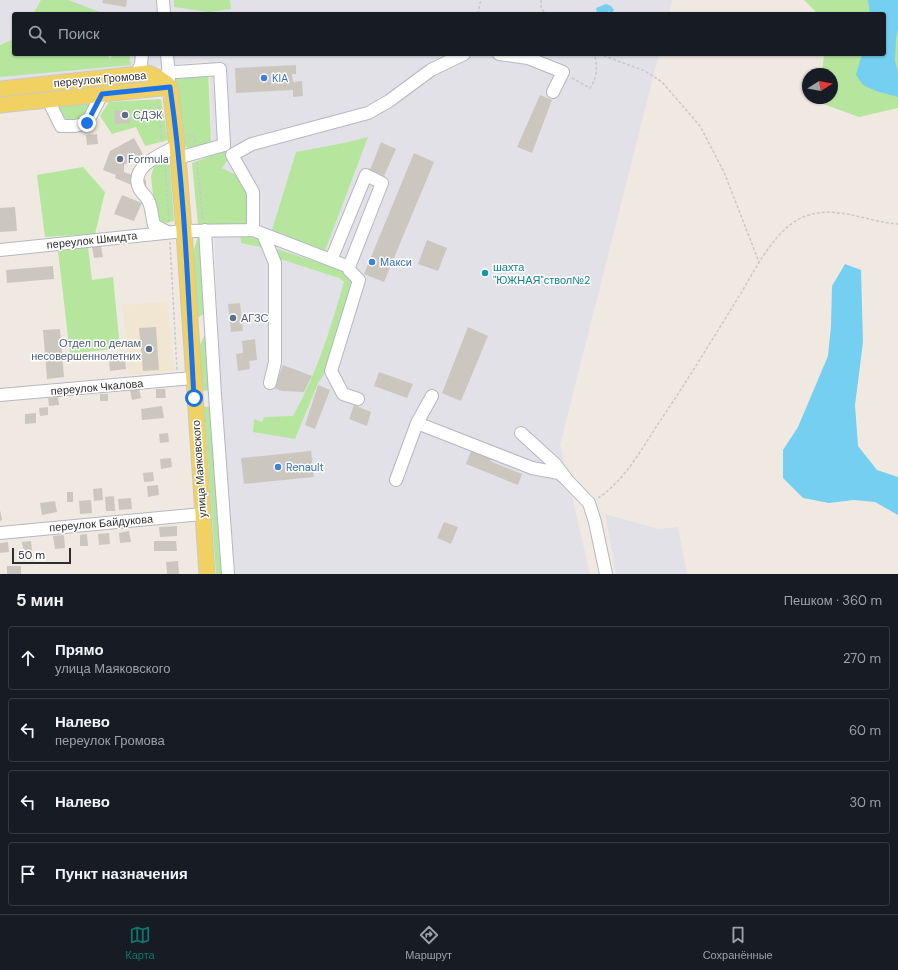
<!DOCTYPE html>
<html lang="ru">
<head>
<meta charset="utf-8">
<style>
	body { margin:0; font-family:"DM Sans",sans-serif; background:#20242c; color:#f1f3f6 }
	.compass { position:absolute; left:802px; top:68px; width:36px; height:36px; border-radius:50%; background:#171b24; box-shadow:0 1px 3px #0004; rotate:79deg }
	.scale { position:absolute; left:12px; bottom:10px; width:59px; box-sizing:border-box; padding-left:4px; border:2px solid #2e2e2e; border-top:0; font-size:11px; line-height:14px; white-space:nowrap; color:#2e2e2e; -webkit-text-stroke:3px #fff; paint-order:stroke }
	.stop { position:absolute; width:12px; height:12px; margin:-9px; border:3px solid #1a73e8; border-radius:50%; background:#fff }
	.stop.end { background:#1a73e8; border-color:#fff; box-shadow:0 1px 4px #0008 }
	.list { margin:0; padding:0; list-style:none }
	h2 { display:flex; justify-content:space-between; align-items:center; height:52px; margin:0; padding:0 16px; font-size:17px }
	h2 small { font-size:13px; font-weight:400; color:#9ea1a6 }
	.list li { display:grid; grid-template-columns:26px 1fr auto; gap:12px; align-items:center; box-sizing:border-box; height:64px; margin:0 8px 8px; padding:0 8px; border:1px solid #363941; border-radius:4px }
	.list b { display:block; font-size:15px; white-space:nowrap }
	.list p { margin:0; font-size:13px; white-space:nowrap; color:#9ea1a6 }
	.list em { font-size:13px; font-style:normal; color:#9ea1a6 }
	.icon { flex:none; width:22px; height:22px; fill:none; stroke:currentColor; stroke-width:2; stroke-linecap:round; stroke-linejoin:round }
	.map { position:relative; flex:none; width:898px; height:574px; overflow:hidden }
	.search { position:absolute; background:#171b24; box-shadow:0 1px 3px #0004; left:12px; right:12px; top:12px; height:44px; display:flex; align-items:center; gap:10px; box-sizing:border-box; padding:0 14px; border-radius:4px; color:#9ea1a6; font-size:15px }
	.sheet { height:340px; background:#171b24 }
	nav { display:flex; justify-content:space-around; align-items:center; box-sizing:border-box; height:56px; border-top:1px solid #363941; background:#171b24; font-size:11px; color:#9ea1a6 }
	nav a { display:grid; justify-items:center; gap:2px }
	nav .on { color:#0f766e }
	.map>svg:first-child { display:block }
</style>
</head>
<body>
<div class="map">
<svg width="898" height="574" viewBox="0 0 898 574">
	<rect width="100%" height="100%" fill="#efe9e1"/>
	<path fill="#e3e1e8" d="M0,0H672L669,14H14V54H659L560,445L590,574H232L220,417L209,61L0,83Z
		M605,514L659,529L678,527L687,574H616Z"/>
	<path fill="#f0e6d1" d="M167,302L174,371L128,375L123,305Z"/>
	<path fill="#b6e59e" d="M41,0H68L100,12V14H33Z
		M174,0H230L231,9L209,12L174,7Z
		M804,0H898V108L859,117L818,102L819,98H832V74H822L824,54H884V14H818Z
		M14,39V54H108L109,59L116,54H129L131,65L0,77V45Z
		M208,67L211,143L188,148L184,145L182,120L179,98L173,77Z
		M161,99L168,140L145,146L136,127L112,134L100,116L109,102Z
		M89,103V109L86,116L77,120L68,121L60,112L58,106Z
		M368,137L325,251L272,230L296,152L344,143Z
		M227,150L229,158L222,168L238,176L248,186L250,220L244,226L198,225L192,163Z
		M159,161H162L170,165L174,221L167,223L162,222L155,214L151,176L154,166Z
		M83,167L105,192L95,234L45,237L37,175Z
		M240,234L264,241L277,249L344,271L353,281L349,301L323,376L318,383L295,439L253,432L254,419L262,422L264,417L293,416C316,376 331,327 344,282L339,278L274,257L260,247L241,243Z
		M198,236L201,243L205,313L196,319L193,252Z
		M88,247L92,280L113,277L120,348L70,354L58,251Z
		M206,333L210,390L204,391L201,388L198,348Z
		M213,406L222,574H216L204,407Z"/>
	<path fill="#75cff0" d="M868,0H898V29L896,38L895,61L898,72V97L876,91L863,85L856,75L862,54H884V14H870Z
		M606,4L611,6L614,10L612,13L609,11L606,14L597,13L596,8Z
		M845,264L861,270L863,342L855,405L858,446L877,470L898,477V515L875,502L854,500L829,503L803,498L783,478V450L798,427L828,356L831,326L832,286Z"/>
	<path fill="#cbc7bf" d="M103,0H127L126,7L102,3Z
		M296,65V74H292L293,82L302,81L303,96L293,97V90L236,93L235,68Z
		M540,95L552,100L532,153L517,147Z
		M129,110L130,123L115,124L114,111Z
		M97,134L98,144L87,145L86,135Z
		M134,138L143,154L124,165V172L146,180V191L115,178L116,175L103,170L110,151Z
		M381,142L396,149L384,176L370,170Z
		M414,153L434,162L384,282L364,274Z
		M122,195L142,203L134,221L114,214Z
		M15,207L17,231L0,232V208Z
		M427,240L447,248L438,271L418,264Z
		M101,246L103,257L94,258L92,247Z
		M53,266L54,279L7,283L6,270Z
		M240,303L243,331L231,332L228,304Z
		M156,327L159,370L143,371L139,328Z
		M468,327L488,336L461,401L442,393Z
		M60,329L64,377L47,379L43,330Z
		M255,339L257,360L249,361L250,369L238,371L236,354L243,353L242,341Z
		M125,358L126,369L110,371L109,359Z
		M283,365L312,376L304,392L282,391L274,388Z
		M379,372L413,384L407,398L374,386Z
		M318,385L330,390L315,429L305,425Z
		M139,389L141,398L132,400L130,390Z
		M156,389H165L166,398H156Z
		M100,394H108V401H100Z
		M58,397L59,405L49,406L48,398Z
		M354,405L371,412L367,426L349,419Z
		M162,406L164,418L142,420L141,409Z
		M48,407V415L40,416L39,408Z
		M36,413V423L25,424V414Z
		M168,433L169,442L160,443L159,434Z
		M311,451L314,477L244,484L241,458Z
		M471,451L491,459L490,461L522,474L518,485L466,464Z
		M171,458L172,467L161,469L160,459Z
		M153,472L154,481L144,482L143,473Z
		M158,485L159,495L148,497L147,486Z
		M102,488L103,500L94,501L93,489Z
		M67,492H73V502H67Z
		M114,496L115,511H106L105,497Z
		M131,498L132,509L119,510L118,499Z
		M91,500L92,513L80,514L79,501Z
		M55,501L57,512L42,515L40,503Z
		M0,510L2,520L0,521Z
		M444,522L458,527L451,544L437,538Z
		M177,526V536L160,537L159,527Z
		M129,531L131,542L120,543L119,533Z
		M109,533L110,544L99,545L98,534Z
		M87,534L88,546H80V535Z
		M64,535L65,548L55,549L53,536Z
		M31,541L32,551L24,552L22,542Z
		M154,541H176L177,551H154Z
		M8,542L9,552L0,553V543Z
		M178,561L179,574H167L166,562Z
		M7,566H21V574H7Z"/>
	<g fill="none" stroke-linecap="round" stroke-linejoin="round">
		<g stroke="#b4b7c1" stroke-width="14">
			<path id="minor" d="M163,0L164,14
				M167,54L169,78
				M499,54L528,58L563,72L553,92
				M168,71L177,72L220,69L224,145L178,158
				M137,73L141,64L142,54
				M48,100L61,126H75L87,123L102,94
				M205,230L215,395L228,574
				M253,230V192L232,155L252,144L368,113L389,101L431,70L464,54
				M167,232L154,225C152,218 152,207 148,200C145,194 140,193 138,185C132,165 164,153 177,146
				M263,234L275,263V362L270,383
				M0,250L184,231L253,230L349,267L382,183L366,175L331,260
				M349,267V270L359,280L331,371L343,394L358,399
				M0,395L193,378
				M417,423L432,396
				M521,433L555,464L565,477
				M396,480L417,423L532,468L559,473L565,478L589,503L595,522L606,574
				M0,533L202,514"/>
		</g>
		<g stroke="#c9c9c9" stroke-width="17">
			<path id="major" d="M170,87L177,146L184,231L207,574
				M0,89L148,73C157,76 163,80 170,87L0,105"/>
		</g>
		<path stroke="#c9c9c9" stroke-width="1.5" stroke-dasharray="3 2" stroke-linecap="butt" d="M541,0V8L546,14
			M478,14L480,3L482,0
			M599,54L645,71L662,82L700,126L724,172L759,262
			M572,78L590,88C597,79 598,64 594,54
			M158,100L162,142
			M188,136H195V143
			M197,162L203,220
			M165,164L169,222
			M170,242L177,370
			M598,498C625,480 641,450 658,424C687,381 714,337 741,293C756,268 778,223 809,215C839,206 868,222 898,224"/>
		<use href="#minor" stroke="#fff" stroke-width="12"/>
		<use href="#major" stroke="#f2d163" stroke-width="15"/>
	</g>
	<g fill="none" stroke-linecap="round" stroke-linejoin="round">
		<path stroke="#1a73e8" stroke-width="5" d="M87,123L102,94L170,87C185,190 188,294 194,398"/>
	</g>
	<g fill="#3f7fe0" stroke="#fff" stroke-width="1.5">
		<circle cx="264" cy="78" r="4"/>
		<circle cx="372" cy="262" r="4"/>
		<circle cx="278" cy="467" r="4"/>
	</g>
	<g fill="#5c6f8a" stroke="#fff" stroke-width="1.5">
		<circle cx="125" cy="115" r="4"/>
		<circle cx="120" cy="159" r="4"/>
		<circle cx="233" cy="318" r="4"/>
		<circle cx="149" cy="349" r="4"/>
	</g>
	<circle fill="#0f9aa8" stroke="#fff" stroke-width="1.5" cx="485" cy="273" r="4"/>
	<g text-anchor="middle" stroke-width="3" stroke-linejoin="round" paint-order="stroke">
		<g font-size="11" fill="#366cbe" stroke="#fff" text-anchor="start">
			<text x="272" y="82">KIA</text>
			<text x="380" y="266">Макси</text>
			<text x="286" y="471">Renault</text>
		</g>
		<g font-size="11" fill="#2e2e2e" stroke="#fff">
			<text transform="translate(100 79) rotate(-5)" y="4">переулок Громова</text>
			<text transform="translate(92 240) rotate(-6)" y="4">переулок Шмидта</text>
			<text transform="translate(97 387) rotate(-5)" y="4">переулок Чкалова</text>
			<text transform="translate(199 469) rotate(-94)" y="4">улица Маяковского</text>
			<text transform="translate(101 523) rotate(-5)" y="4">переулок Байдукова</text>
		</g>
		<g font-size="11" fill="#4e5e75" stroke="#fff" text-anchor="start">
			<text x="133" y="119">СДЭК</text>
			<text x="128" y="163">Formula</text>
			<text x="241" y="322">АГЗС</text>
			<text x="141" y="347" text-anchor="end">Отдел по делам<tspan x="141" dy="13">несовершеннолетних</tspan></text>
		</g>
		<g font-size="11" fill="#0d838f" stroke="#fff" text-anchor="start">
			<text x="493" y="271">шахта<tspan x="493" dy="13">"ЮЖНАЯ"ствол№2</tspan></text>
		</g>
	</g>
</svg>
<svg class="compass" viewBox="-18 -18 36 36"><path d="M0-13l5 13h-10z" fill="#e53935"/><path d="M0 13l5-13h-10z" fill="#9ea1a6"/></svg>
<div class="scale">50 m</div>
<div class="stop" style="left:194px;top:398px"></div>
<div class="stop end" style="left:87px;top:123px"></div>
<div class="search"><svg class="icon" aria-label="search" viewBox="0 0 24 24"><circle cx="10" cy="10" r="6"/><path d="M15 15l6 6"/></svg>Поиск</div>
</div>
<section class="sheet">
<h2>5 мин<small>Пешком · 360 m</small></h2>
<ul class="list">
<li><svg class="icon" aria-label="ahead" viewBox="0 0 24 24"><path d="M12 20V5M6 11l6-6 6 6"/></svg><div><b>Прямо</b><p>улица Маяковского</p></div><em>270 m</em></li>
<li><svg class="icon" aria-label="left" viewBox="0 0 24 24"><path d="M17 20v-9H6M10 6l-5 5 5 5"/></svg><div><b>Налево</b><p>переулок Громова</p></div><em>60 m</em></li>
<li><svg class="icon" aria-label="left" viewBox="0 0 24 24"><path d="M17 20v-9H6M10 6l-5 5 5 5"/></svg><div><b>Налево</b></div><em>30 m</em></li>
<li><svg class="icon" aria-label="arrive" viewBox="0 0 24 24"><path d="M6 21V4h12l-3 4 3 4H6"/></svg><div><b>Пункт назначения</b></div></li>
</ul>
</section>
<nav>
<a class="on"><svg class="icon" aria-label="map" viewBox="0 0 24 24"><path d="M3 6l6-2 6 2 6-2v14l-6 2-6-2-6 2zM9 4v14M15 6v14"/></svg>Карта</a>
<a><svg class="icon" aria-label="directions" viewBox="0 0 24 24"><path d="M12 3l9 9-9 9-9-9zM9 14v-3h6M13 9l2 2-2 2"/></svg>Маршрут</a>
<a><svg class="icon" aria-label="saved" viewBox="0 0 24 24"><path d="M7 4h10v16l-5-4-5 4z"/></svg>Сохранённые</a>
</nav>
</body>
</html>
